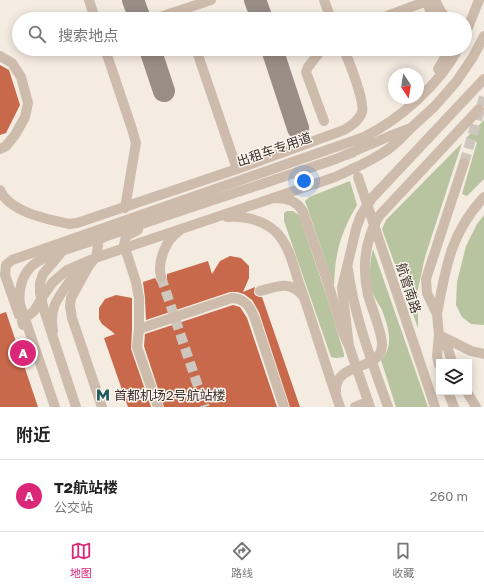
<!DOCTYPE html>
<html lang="zh">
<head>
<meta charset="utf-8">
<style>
	body { margin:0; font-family:"Golos Text","Noto Sans SC",sans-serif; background:#f6f6f6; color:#222 }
	.controls { position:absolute; right:12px; bottom:12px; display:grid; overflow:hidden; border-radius:0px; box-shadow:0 2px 10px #0003 }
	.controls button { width:36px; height:36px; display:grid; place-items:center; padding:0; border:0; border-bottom:1px solid #e0e0e0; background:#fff; color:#222; font:20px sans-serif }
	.compass { position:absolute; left:388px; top:68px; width:36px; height:36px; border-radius:50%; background:#fff; box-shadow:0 2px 10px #0003; rotate:168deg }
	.you { position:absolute; left:304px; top:181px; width:14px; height:14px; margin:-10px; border:3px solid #fff; border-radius:50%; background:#1a73e8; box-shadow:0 0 0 6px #1a73e833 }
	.badge { display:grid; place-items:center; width:26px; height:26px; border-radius:50%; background:#db2777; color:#fff; font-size:13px; font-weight:700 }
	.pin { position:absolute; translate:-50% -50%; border:2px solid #fff; box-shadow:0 1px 4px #0006 }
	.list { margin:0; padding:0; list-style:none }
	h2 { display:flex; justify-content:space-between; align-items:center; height:52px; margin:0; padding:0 16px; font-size:17px }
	h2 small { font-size:13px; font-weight:400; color:#767676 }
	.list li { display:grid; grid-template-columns:26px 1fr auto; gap:12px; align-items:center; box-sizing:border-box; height:72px; padding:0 16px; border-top:1px solid #e0e0e0 }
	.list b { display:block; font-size:15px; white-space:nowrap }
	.list p { margin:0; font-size:13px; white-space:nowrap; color:#767676 }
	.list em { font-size:13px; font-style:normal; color:#767676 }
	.icon { flex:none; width:22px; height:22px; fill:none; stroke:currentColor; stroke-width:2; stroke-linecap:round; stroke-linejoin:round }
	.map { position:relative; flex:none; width:484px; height:407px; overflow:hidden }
	.search { position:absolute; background:#fff; box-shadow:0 2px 10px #0003; left:12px; right:12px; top:12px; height:44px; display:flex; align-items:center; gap:10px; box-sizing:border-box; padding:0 14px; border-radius:22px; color:#767676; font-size:15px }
	.sheet { height:124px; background:#fff }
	nav { display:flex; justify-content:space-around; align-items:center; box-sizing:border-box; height:56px; border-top:1px solid #e0e0e0; background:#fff; font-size:11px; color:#767676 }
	nav a { display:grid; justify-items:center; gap:2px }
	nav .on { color:#db2777 }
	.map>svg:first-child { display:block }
</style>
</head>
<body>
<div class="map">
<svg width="484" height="407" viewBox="0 0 484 407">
	<rect width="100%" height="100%" fill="#f4ebe1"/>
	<path fill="#b8c4a0" d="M484,120V179L467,196L462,194L477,142L466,138Z
		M462,143L425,257L418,289V328L382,229L386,220Z
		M350,181L357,205C340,234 335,253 334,286L305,201L309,197Z
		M287,211H293L299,215L327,297L344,354V357L336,358L331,357L284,221V213Z
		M484,215V325L471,324L462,317L456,305L457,282L466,246L477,224Z
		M373,249L428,407H396L381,360C395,346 388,325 381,308C377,301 372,295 371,286C369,275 370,260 373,249Z"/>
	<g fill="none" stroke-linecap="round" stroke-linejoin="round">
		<path stroke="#988e86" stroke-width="22" d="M133,0L140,19
			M255,0L262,19
			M150,49L164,91
			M272,49L298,128"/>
	</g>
	<path fill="#c8694b" d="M0,65L9,70L20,105L6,133L0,135Z
		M230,256L241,258L249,266V278L243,292L255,287L254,292L255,295L259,297H262L300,407H290L259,312L252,300L244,294L237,292H230L146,320L145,298L143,282L155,278L158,283H162L167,280V274L208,261L212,274L220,261Z
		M116,295L132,298V329L131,349L151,407H128L104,338L115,334L102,324L99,319V308L105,299Z
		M233,305L240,307L247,318L277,407H164L144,346L145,334Z
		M6,312L38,407H0V314Z"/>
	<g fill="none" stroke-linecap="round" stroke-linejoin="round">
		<path stroke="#cfc6bd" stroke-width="10" stroke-dasharray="10 5" stroke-linecap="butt" d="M348,149L358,176
			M464,163L484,97
			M161,277L205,407"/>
		<path stroke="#cdbbac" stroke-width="10" d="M89,0L95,19
			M324,0L331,19
			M426,0L430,10L435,19
			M435,0L441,12L448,19
			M154,19L211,0
			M379,19L427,1
			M465,35L479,0
			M105,49L132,129L136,143L125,208
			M196,49L237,169
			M322,49L308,67L306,72L324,121
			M0,56L12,63L21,77L28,103L25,117L15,135L6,146L0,149
			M438,69L444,59L447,49
			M363,164C384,153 394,147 410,129
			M358,177L435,407
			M262,184L336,159L390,136L411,128L434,107L456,82L473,57L484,36
			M0,190C9,212 47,219 69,224L77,223L237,169L344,130C351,126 359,121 362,112C365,102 349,60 343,49
			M227,217C244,216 261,219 275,231C288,243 293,264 298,280C313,322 325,365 340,407
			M161,277C157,261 166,240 179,231
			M260,291C278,286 290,280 303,296
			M437,314C446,267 450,234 484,197
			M19,315L5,275L6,265L12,260L364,137C399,120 440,84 458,49
			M23,325L22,321L34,311L43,296L53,282L67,270L95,258L273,198C286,198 297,200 303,212L328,283L343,333L348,344
			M53,331C49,308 57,299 70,281C75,275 78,269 85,264
			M439,335L471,351L484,354
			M440,336L448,349L452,362
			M439,365L437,356L439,335L437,314L427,293L426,279L464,163
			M336,391C335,360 381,373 382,345C383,335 371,306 368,295
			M448,392L454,407
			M467,392L476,407
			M102,407L72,318L70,306L71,298L88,267L96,257L99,240L106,236
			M355,407L368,402"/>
		<path stroke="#cdbbac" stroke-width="10" d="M273,198L335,177L363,164
			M138,230L126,236L124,245L136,282L139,298V329L137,347L158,407
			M60,254L43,274L40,283V293L44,310L76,407
			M348,269C354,316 372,362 388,407
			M368,295C362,268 365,240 379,216L479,109
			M139,329L232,298C245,298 251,308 255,319L284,407
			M55,407L20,304C18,291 22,274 33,265C46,254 78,246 95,240C150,221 206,202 262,184
			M370,407L349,346L342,288L356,229L361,215L372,198L484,79"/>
	</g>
	<defs>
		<g id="metro-bare" transform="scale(1.08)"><path d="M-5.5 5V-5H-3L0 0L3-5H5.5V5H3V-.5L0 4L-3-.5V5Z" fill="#1f5a5e" stroke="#fbf5ee" stroke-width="2.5" paint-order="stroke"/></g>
	</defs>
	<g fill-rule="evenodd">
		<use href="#metro-bare" x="103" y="395"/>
	</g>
	<g text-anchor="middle" stroke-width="3" stroke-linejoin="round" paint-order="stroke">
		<g font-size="13" fill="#3b302b" stroke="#fbf5ee">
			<text transform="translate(274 149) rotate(-19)" y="5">出租车专用道</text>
			<text transform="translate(409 288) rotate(72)" y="5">航管南路</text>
		</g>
		<g font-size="13" fill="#3b302b" stroke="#fbf5ee" text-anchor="start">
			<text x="114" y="400">首都机场2号航站楼</text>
		</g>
	</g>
</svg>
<div class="controls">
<button><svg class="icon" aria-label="layers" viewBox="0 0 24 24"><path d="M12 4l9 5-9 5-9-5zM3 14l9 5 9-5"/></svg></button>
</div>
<svg class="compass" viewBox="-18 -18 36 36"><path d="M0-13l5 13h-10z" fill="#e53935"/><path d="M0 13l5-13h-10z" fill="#767676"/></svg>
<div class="you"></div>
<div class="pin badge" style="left:23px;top:353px">A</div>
<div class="search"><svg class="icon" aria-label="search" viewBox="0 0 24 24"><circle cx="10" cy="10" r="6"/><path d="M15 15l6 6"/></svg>搜索地点</div>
</div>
<section class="sheet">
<h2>附近<small></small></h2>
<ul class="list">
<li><span class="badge">A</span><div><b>T2航站楼</b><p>公交站</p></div><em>260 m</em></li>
</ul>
</section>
<nav>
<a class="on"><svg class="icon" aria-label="map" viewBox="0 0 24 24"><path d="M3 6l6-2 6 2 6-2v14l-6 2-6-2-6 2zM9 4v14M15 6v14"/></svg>地图</a>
<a><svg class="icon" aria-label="directions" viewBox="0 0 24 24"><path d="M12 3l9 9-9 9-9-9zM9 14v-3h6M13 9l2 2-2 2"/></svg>路线</a>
<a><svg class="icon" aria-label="saved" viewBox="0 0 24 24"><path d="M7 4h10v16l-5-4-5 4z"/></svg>收藏</a>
</nav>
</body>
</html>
